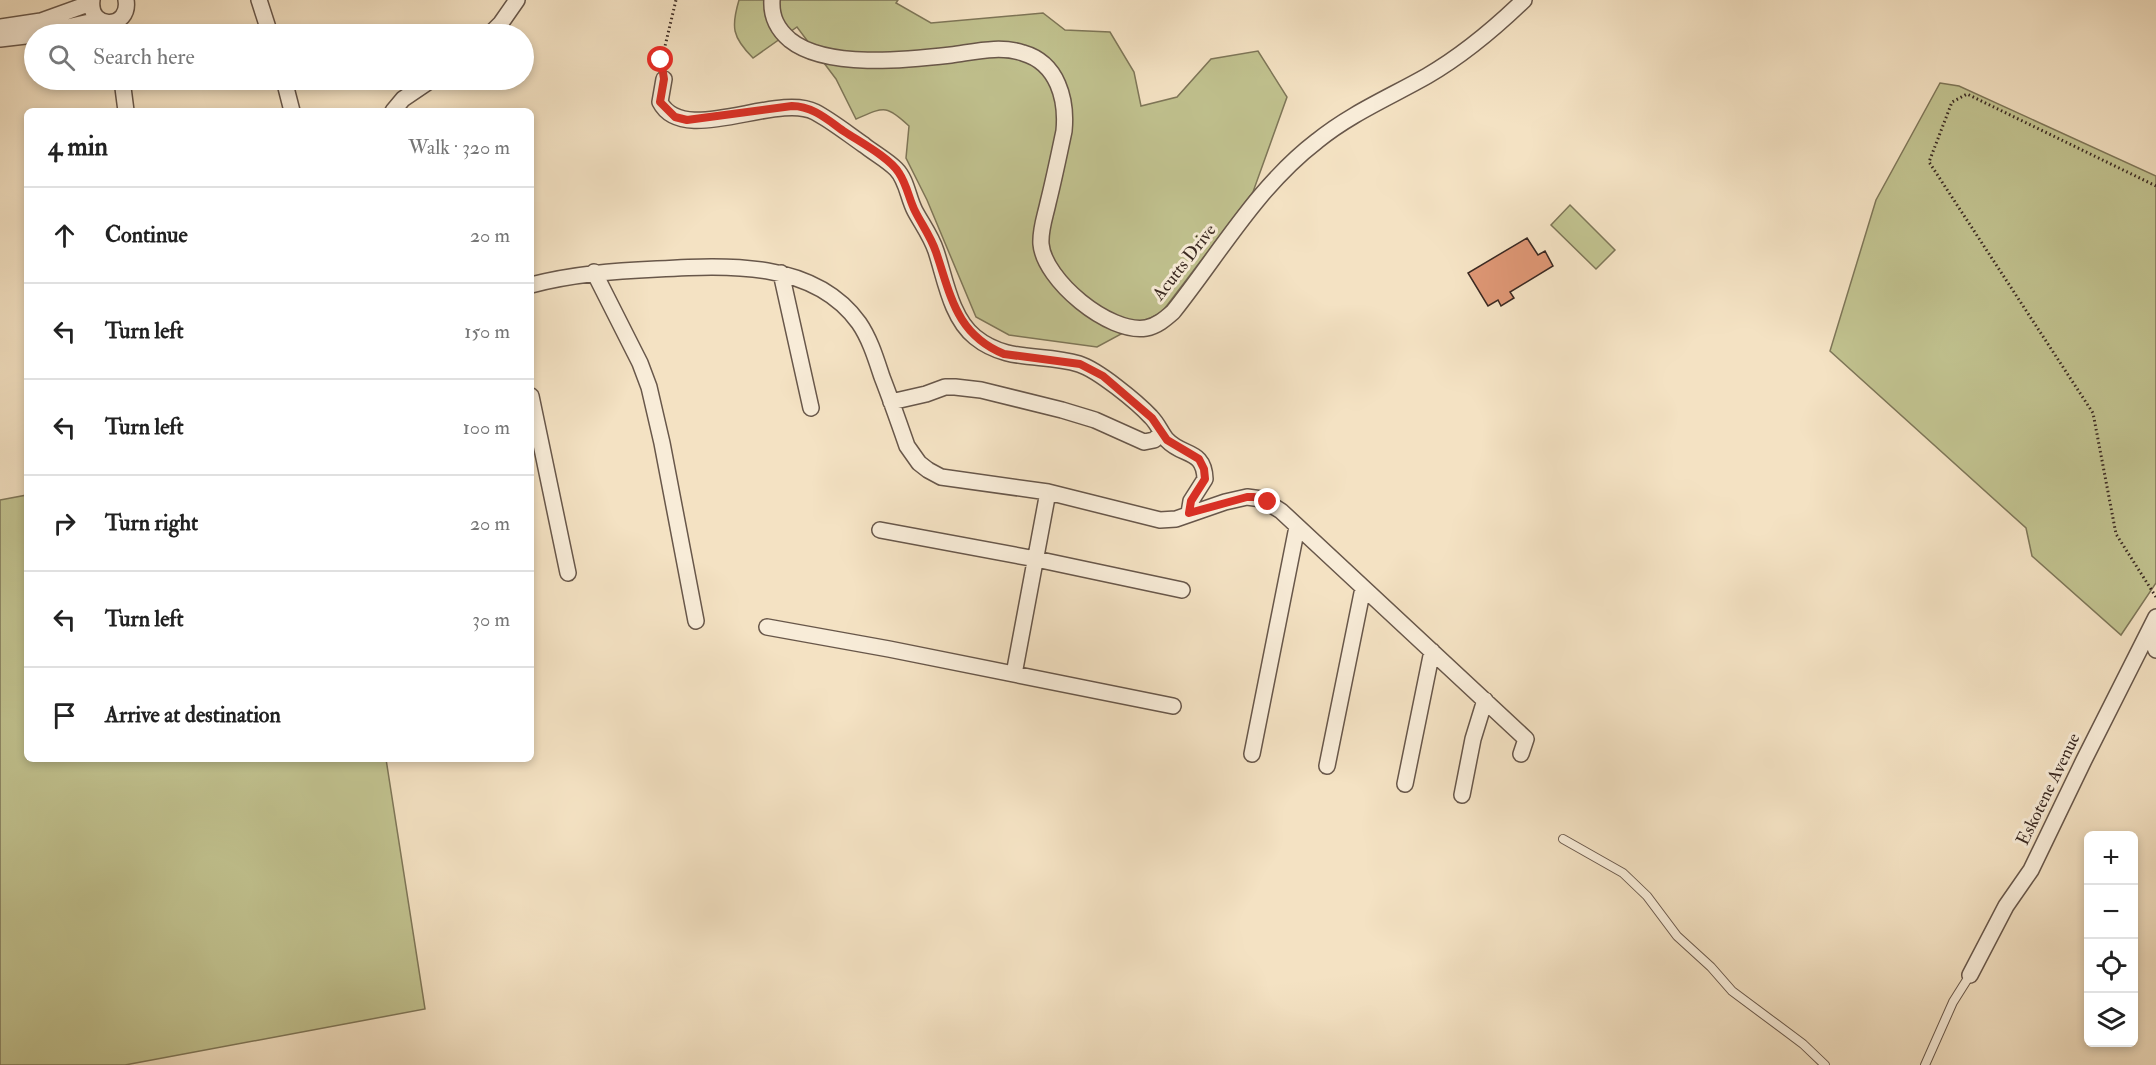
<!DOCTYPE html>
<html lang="en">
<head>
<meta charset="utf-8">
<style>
	body { margin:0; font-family:"IM FELL Double Pica",serif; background:#f2f2f2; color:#222 }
	.controls { position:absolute; right:18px; bottom:18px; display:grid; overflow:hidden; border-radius:9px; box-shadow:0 3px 9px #0003 }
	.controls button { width:54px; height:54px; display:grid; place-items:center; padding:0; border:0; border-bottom:2px solid #e0e0e0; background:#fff; color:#222; font:30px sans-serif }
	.stop { position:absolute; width:18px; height:18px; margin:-14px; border:4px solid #d93025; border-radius:50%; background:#fff }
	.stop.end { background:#d93025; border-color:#fff; box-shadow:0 2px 6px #0008 }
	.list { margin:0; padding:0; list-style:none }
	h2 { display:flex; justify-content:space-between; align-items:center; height:78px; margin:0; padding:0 24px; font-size:26px }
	h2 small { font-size:20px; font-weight:400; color:#767676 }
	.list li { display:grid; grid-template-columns:39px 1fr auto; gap:18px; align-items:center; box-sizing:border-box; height:96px; padding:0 24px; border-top:2px solid #e0e0e0 }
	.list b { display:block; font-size:22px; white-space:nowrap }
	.list em { font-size:20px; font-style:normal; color:#767676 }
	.icon { flex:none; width:33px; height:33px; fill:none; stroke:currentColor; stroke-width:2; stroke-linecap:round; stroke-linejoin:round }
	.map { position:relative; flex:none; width:2156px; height:1065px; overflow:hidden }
	.search { position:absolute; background:#fff; box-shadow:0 3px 9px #0003; left:24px; top:24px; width:510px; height:66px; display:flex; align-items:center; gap:15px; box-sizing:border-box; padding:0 21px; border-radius:33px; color:#767676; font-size:22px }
	.panel { position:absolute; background:#fff; box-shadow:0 3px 9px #0003; left:24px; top:108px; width:510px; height:654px; border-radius:9px }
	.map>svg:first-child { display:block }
</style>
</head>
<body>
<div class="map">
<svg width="2156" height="1065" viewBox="0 0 2156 1065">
	<rect width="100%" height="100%" fill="#f4e2c3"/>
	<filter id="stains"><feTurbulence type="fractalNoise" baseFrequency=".00333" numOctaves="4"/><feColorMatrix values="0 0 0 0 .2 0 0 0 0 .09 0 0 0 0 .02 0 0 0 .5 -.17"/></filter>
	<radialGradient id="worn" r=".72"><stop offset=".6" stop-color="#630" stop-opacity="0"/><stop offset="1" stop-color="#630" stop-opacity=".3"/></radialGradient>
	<path fill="#c1c28f" stroke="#7e7658" stroke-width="1.5" d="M739,0H898L896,3L931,23L1043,13L1065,30L1110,32L1134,72L1141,106L1177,97L1211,59L1258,51L1287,97L1253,192L1162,312L1097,347L1009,335L976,317L927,200L906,158L909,126C886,104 884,107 856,119L836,79L797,27L753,58C732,37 731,27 739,0Z
		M1940,83L1959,86L2156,176V583L2121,635L2032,556L2026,528L1830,351L1876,200Z
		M1570,205L1615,250L1596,269L1551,225Z
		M27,495V759H386L425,1009L125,1065H0V500Z"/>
	<path fill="#dd9674" stroke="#3a2922" stroke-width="1.5" d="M1527,238L1538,255L1545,251L1553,266L1510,292L1514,298L1501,306L1498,300L1488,306L1468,273Z"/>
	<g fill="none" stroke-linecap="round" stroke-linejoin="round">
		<g stroke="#68574a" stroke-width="10">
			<path id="service" d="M1563,839L1623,873L1647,896L1677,936L1711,967L1732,991L1803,1044L1825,1065
				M1925,1065L1953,1002L1970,975"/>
		</g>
		<g stroke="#68574a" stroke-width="18">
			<path id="minor" d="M92,0C88,31 131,29 126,0
				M259,0L270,34
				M772,0C771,17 777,29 790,40C826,69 907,60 951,55C974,52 1000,45 1023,53C1058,63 1067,100 1064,131C1059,155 1054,179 1048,203C1045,217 1040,230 1041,244C1044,280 1109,334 1146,328C1157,326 1165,319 1173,312C1220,253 1257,187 1317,141C1350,114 1390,97 1427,76C1463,55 1494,29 1524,0
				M0,27L41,21L91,3
				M37,34L98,20
				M490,34L501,23L517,0
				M0,39L34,35
				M664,79L660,102C683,147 777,92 815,112C832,121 848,134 864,145C874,153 887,160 896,169C907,180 908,198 915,211C922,224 931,236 936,251C945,278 951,318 975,337C1007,363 1042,353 1079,364C1098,370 1137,402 1151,417C1158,424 1161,433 1167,440C1183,457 1204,449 1205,479L1191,501L1189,513
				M122,80L126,111
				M284,80L292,111
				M393,111L403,99L431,80
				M594,272L640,363L649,387L662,443L696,621
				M781,273L811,408
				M531,285C573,274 614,271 657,269C726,265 814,260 859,323C870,339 876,359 882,377C891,400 899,423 907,446L919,463L928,470L941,477L1048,492L1160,520L1176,519L1225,502L1247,497L1262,499L1281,511L1526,739L1521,754
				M531,396L568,573
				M891,402L926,394L945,387H955L981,390L1062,410L1095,420L1144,442L1154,440L1162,433
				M880,530L1036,559L1182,590
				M767,627L889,649L1173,706
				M2149,632L2156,650
				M1014,674L1048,492
				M1252,754L1297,527
				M1327,766L1363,588
				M1405,784L1432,651
				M1462,795L1473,739L1485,700
				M1970,975L2006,906L2031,870L2084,760L2156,617"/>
		</g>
		<path stroke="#3a2922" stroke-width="3" stroke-dasharray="1.5 3" stroke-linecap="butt" d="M661,63L676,0
			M2156,186L1967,94L1952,102L1929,162L2093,413L2116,534L2156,597"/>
		<use href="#service" stroke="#f8ecd8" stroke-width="8"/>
		<use href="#minor" stroke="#f8ecd8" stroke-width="15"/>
	</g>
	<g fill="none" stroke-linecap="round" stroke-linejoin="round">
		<path stroke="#d93025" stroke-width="8" d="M661,60L664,79L660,102L675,117L687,120L792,106C813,106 829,121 845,132C860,142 890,158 899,173C907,185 909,199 915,211C922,225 931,237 936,252C951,296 956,334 1004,354L1080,364L1103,376L1152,418L1167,440L1199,459L1204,469L1205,479L1191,501L1189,513L1247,497H1254L1268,502"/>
	</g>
	<g text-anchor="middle" stroke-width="6" stroke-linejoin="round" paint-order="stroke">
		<g font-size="18" fill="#3a2922" stroke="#f8ecd8">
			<text transform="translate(1184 262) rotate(-52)" y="6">Acutts Drive</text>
			<text transform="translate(2048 789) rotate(-64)" y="6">Eskotene Avenue</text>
		</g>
	</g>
	<rect width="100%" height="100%" filter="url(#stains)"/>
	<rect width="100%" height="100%" fill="url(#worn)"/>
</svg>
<div class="controls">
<button>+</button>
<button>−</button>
<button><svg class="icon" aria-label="locate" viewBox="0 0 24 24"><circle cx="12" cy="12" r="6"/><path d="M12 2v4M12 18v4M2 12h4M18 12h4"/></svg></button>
<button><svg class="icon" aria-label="layers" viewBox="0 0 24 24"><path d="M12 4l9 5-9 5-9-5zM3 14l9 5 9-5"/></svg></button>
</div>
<div class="stop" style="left:661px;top:60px"></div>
<div class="stop end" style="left:1268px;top:502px"></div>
<div class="search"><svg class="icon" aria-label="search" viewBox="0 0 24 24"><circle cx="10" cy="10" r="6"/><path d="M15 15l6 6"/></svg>Search here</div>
<section class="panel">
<h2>4 min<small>Walk · 320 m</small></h2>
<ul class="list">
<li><svg class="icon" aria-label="ahead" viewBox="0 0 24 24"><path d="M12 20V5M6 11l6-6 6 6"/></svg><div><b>Continue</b></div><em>20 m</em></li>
<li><svg class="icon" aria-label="left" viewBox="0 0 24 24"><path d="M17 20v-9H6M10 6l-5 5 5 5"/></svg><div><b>Turn left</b></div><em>150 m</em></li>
<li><svg class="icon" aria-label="left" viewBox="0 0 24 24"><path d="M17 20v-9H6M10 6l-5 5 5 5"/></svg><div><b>Turn left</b></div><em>100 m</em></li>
<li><svg class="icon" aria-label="right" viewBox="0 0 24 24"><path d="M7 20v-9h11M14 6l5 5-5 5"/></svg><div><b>Turn right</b></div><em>20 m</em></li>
<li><svg class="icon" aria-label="left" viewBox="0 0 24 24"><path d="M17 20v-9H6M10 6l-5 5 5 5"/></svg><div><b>Turn left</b></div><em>30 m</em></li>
<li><svg class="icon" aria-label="arrive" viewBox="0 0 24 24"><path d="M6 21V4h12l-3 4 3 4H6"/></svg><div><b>Arrive at destination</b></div></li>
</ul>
</section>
</div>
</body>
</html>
